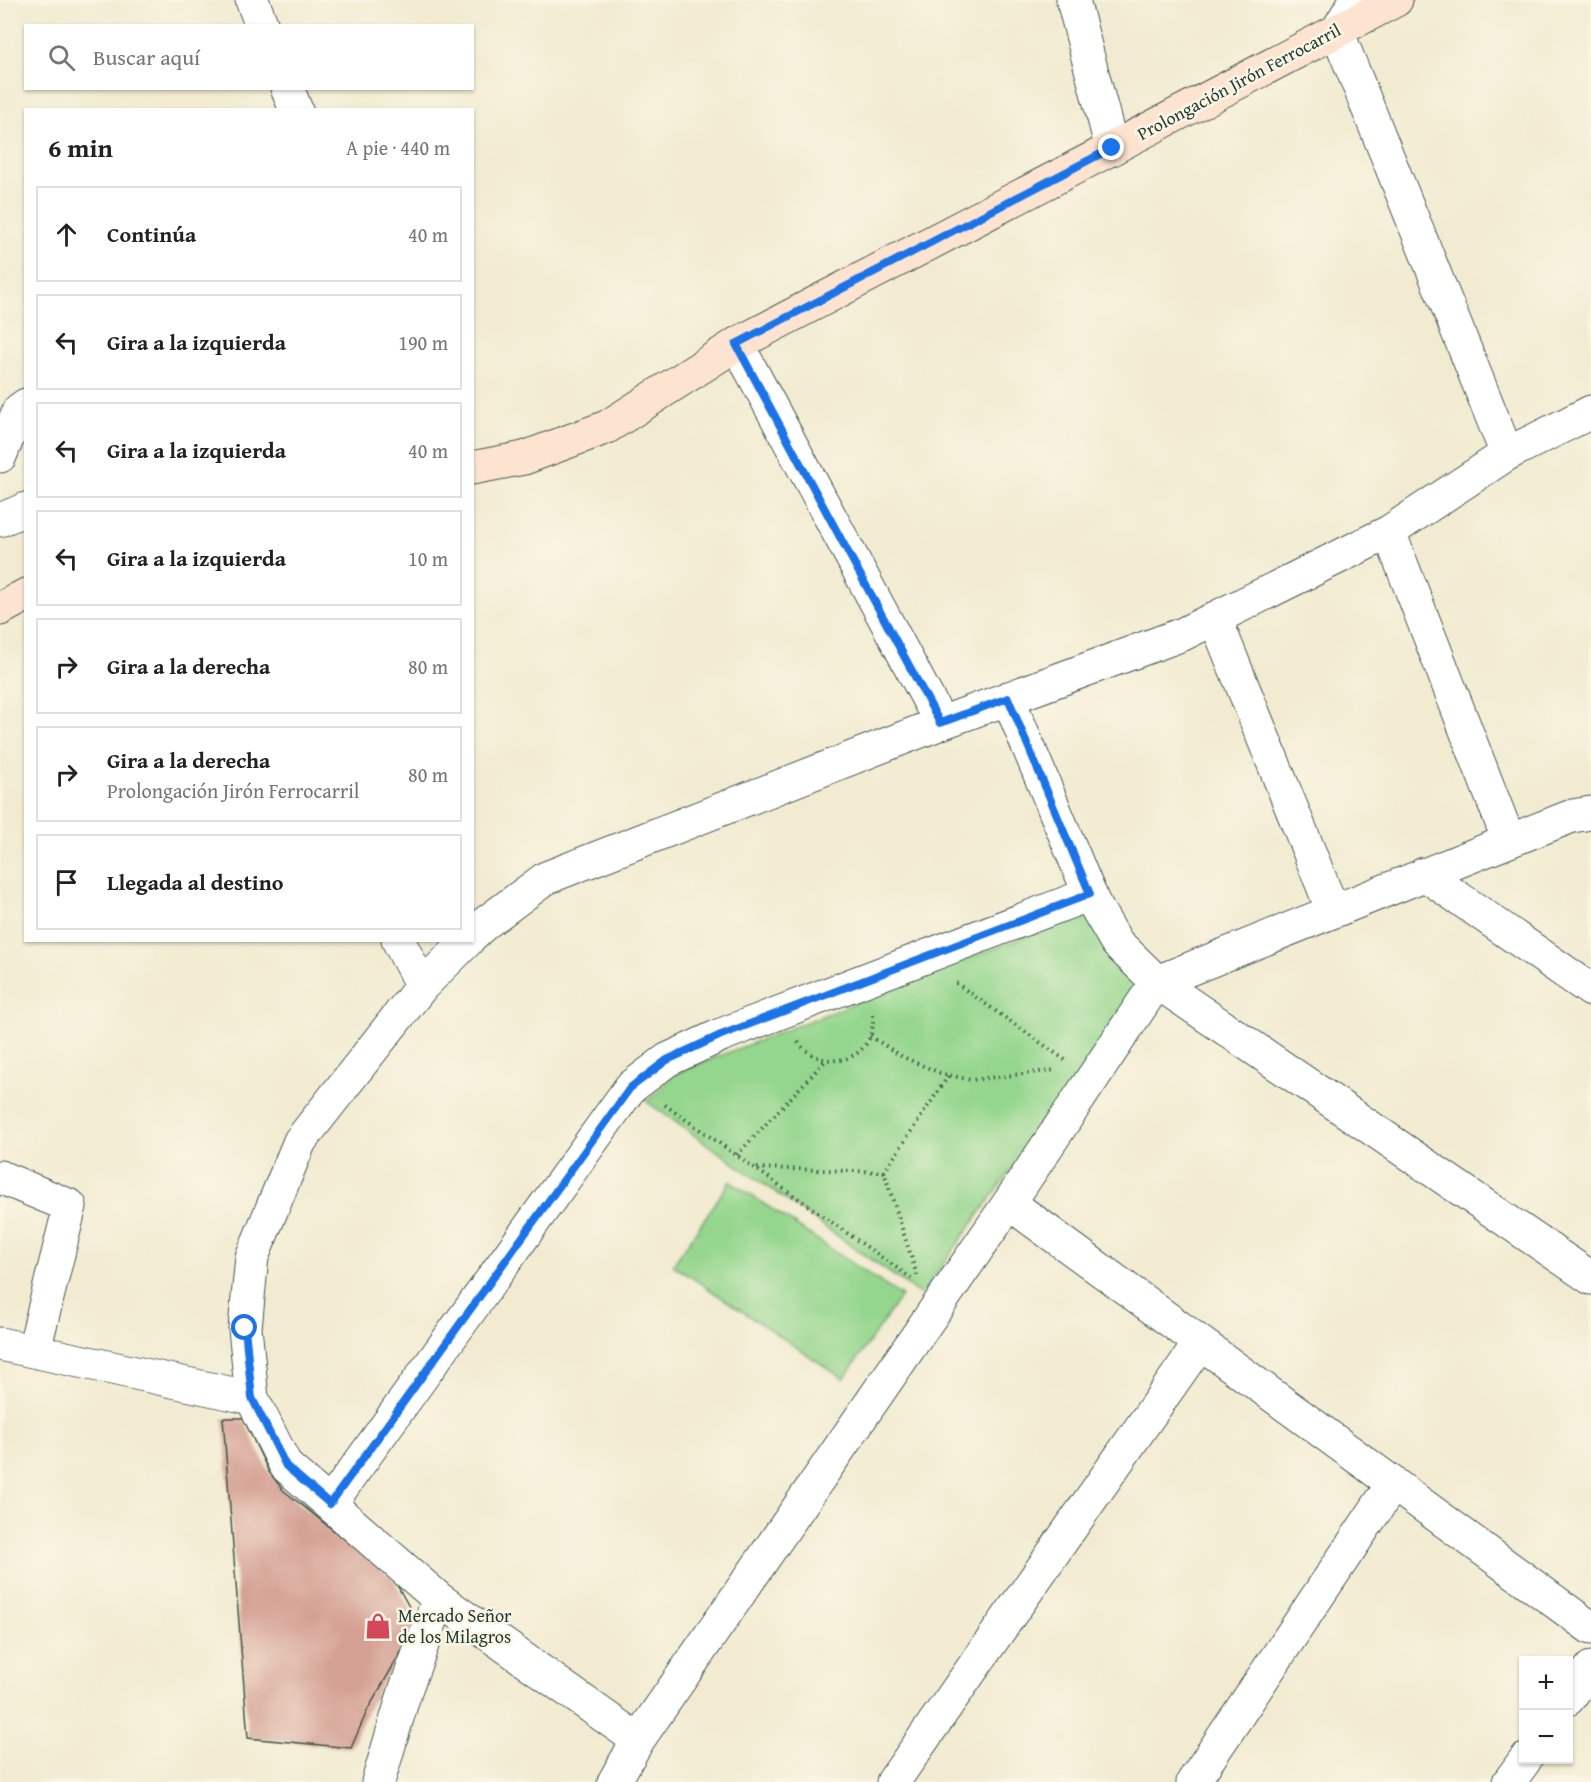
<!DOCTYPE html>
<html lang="es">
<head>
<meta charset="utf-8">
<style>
	body { margin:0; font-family:"Gentium Book Plus",serif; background:#f6f6f6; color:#222 }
	.controls { position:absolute; right:18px; bottom:18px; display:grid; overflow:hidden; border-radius:0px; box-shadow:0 2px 4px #0004 }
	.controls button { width:54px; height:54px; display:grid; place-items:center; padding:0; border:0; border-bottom:2px solid #e0e0e0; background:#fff; color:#222; font:30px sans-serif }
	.stop { position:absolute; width:18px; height:18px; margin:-14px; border:4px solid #1a73e8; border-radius:50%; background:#fff }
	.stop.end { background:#1a73e8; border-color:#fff; box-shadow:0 2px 6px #0008 }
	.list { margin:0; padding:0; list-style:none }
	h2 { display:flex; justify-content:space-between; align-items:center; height:78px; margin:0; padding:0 24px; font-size:26px }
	h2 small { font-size:20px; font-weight:400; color:#767676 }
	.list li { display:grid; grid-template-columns:39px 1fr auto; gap:18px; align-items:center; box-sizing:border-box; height:96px; margin:0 12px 12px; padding:0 12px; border:2px solid #e0e0e0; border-radius:0px }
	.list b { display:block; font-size:22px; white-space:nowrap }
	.list p { margin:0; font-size:20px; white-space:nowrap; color:#767676 }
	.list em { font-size:20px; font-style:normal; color:#767676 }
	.icon { flex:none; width:33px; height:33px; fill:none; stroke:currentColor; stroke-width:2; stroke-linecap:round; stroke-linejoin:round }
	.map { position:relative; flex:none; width:1591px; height:1782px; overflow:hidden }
	.search { position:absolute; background:#fff; box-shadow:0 2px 4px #0004; left:24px; top:24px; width:450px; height:66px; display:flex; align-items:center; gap:15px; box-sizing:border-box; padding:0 21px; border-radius:0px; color:#767676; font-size:22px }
	.panel { position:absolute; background:#fff; box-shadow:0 2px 4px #0004; left:24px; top:108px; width:450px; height:834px; border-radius:0px }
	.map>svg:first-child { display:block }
</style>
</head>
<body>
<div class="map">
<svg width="1591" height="1782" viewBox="0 0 1591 1782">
	<rect width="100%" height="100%" fill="#fcf5e5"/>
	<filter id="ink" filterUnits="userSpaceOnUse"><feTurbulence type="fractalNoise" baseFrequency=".0167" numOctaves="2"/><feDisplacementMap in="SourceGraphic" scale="12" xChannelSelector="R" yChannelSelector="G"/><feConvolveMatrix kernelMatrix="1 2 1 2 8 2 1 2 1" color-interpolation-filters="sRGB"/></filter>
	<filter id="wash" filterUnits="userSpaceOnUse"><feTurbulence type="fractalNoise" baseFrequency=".008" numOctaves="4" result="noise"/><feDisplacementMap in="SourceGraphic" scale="24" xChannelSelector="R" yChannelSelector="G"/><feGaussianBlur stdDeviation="1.35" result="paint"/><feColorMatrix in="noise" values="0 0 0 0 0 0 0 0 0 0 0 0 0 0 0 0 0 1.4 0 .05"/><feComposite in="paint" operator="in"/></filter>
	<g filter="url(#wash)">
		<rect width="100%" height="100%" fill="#f2ebd1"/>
		<path fill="#94d68d" stroke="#5a8a60" stroke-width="1.5" d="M1090,911L1148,980L921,1295L647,1102L676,1073Z
			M730,1181L901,1296L844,1379L673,1265Z"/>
		<g id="blocks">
			<path fill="#d4a093" d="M223,1418H243L269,1472L283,1490L393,1578L418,1623L368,1709L351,1748L248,1738Z"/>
		</g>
	</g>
	<g filter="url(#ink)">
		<use href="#blocks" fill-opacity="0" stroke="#3f574c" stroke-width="1.5"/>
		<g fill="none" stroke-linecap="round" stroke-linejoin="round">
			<g stroke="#3f574c" stroke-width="35">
				<path id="street" d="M252,0L262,26
					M1073,0L1112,149
					M1356,0L1337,31L1507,454
					M287,88L296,110
					M737,344L941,723
					M0,456L19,410L26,405
					M0,520L26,509
					M1389,532L1509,841
					M1215,618L1333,911
					M1008,698L1093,902L1117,943L1157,982L1591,1278
					M1424,874L1591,990
					M472,935L484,924L546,878L941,723L1183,634L1389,532L1507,454L1591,412
					M398,940L422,986
					M468,940L422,986L300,1141L252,1257L245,1328L252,1398L286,1466L439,1599L638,1740
					M0,1177L70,1206L34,1350
					M1009,1203L1591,1628
					M0,1344L252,1398
					M330,1504L630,1088L667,1060L721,1035L1090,894
					M1568,1699L1591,1668
					M378,1782L405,1691L439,1599
					M614,1782L638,1740L1009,1203L1157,982L1509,841L1572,816L1591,813
					M893,1782L1200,1343
					M1193,1782L1393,1484
					M1509,1782L1525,1760"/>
			</g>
			<g stroke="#3f574c" stroke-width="35">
				<path id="secondary" d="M472,468L524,458L607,427L737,344L1396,0
					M0,609L26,595"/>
			</g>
			<path stroke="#3f574c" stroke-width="4" stroke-dasharray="1.5 4.5" stroke-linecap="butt" d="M956,983L1065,1060
				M870,1036L903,1057L940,1073L971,1080L1056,1070
				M798,1042C815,1065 852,1068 868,1041C873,1032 873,1023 873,1013
				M665,1105L914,1280
				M737,1155L825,1061
				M757,1168L884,1172L917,1275
				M884,1172L949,1075"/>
			<use href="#street" stroke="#fff" stroke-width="33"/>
			<use href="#secondary" stroke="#fde4d0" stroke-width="33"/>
		</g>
	</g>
	<g fill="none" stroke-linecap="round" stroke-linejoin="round" filter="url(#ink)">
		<path stroke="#1a73e8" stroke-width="8" d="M245,1328L252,1398L286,1466L330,1504L630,1088L667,1060L721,1035L1090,894L1008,698L940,723L736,344L1112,148"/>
	</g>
	<defs>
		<g id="shop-bare" transform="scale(2.07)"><path d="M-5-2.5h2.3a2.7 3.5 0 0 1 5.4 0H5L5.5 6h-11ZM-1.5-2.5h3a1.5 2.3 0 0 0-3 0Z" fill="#d1495b" stroke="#fcf5e5" stroke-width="2.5" paint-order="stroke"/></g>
	</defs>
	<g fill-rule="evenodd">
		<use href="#shop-bare" x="378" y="1626"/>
	</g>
	<g text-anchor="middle" stroke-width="5" stroke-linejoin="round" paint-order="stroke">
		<g font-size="18" fill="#1f3d34" stroke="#fcf5e5">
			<text transform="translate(1239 82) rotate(-28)" y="6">Prolongación Jirón Ferrocarril</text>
		</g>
		<g font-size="18" fill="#1f3d34" stroke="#fcf5e5" text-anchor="start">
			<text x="398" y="1622">Mercado Señor<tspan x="398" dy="21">de los Milagros</tspan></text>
		</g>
	</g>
</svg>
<div class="controls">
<button>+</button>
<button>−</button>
</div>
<div class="stop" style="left:245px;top:1328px"></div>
<div class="stop end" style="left:1112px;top:148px"></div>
<div class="search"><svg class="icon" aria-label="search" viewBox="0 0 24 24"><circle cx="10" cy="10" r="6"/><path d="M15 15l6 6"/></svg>Buscar aquí</div>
<section class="panel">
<h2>6 min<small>A pie · 440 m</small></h2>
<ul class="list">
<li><svg class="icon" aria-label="ahead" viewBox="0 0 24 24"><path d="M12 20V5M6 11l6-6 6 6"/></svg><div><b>Continúa</b></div><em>40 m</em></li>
<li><svg class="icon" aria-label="left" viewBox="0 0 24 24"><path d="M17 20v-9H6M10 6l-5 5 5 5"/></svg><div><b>Gira a la izquierda</b></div><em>190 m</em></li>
<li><svg class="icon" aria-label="left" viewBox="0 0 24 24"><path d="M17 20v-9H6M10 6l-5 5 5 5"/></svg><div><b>Gira a la izquierda</b></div><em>40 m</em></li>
<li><svg class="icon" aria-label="left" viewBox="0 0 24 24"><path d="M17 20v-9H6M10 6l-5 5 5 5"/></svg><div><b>Gira a la izquierda</b></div><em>10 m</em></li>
<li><svg class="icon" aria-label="right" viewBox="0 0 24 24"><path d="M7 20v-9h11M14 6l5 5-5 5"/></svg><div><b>Gira a la derecha</b></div><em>80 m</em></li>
<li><svg class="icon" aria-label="right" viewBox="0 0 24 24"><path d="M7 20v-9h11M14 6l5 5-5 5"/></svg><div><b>Gira a la derecha</b><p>Prolongación Jirón Ferrocarril</p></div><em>80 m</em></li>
<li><svg class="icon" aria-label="arrive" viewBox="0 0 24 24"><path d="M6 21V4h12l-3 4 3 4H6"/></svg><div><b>Llegada al destino</b></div></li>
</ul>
</section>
</div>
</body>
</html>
